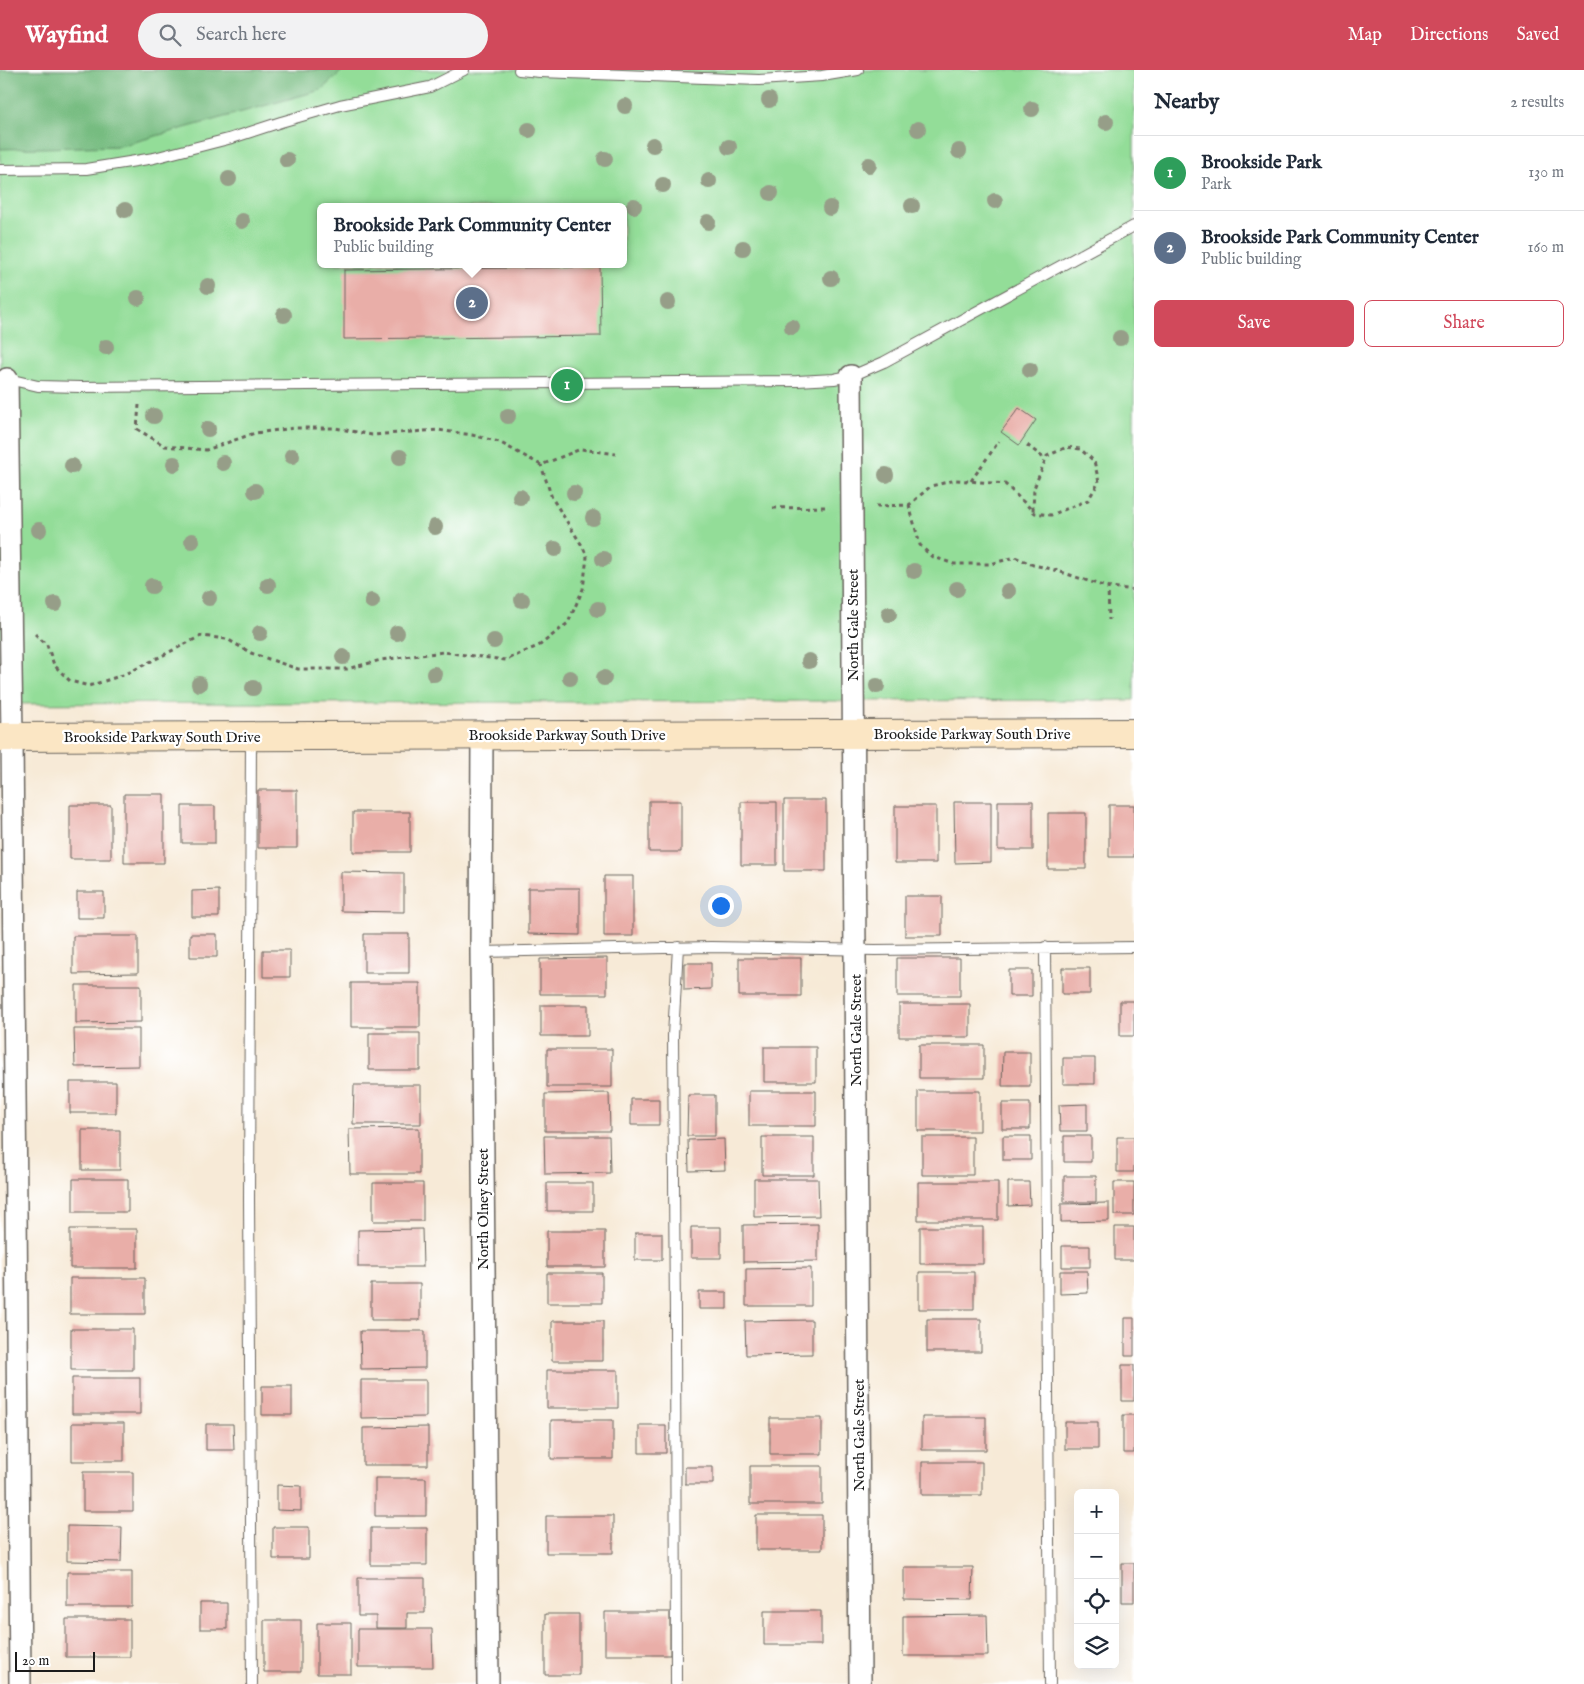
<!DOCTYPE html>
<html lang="en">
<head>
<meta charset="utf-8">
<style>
	body { margin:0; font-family:"IM FELL English",serif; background:#f2f2f3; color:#1f2937 }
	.controls { position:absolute; right:15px; bottom:15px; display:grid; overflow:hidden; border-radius:8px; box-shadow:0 5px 20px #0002 }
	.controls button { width:45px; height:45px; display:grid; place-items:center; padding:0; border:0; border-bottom:1px solid #e0e1e3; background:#fff; color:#1f2937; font:25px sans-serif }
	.scale { position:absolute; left:15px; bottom:12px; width:80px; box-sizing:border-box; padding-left:5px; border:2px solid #1c1c1c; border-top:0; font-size:14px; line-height:18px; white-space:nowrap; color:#1c1c1c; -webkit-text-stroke:4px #fff; paint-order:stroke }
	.you { position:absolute; left:720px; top:835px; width:18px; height:18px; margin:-12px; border:4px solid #fff; border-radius:50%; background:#1a73e8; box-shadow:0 0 0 8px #1a73e833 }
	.badge { display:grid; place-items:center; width:32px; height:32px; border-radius:50%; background:#d1495b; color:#fff; font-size:16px; font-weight:700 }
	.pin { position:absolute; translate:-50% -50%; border:2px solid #fff; box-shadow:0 1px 5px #0006 }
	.popup { position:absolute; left:317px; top:133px; width:310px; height:65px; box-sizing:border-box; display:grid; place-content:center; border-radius:8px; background:#fff; filter:drop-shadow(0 1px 4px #0005); font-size:16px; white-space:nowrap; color:#747a83 }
	.popup b { font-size:19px; color:#1f2937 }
	.popup::after { content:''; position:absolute; left:50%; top:100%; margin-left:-10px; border:10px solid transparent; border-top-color:#fff }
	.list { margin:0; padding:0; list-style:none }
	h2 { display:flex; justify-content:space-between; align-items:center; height:65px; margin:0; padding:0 20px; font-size:21px }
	h2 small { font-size:16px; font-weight:400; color:#747a83 }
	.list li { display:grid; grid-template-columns:32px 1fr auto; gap:15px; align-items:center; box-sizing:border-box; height:75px; padding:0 20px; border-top:1px solid #e0e1e3 }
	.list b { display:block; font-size:19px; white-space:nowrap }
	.list p { margin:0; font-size:16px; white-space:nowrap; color:#747a83 }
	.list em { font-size:16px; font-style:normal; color:#747a83 }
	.actions { display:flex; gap:10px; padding:15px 20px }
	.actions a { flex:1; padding:11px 0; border:1px solid #d1495b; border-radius:8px; text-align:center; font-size:18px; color:#d1495b }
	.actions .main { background:#d1495b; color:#fff }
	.icon { flex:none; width:28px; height:28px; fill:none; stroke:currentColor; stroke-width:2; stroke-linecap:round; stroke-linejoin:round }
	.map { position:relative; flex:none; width:1134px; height:1614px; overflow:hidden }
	header { display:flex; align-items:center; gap:30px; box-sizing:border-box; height:70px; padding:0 25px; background:#d1495b; color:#fff }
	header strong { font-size:24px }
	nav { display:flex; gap:28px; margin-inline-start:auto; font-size:18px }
	.search { width:350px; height:45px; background:#f2f2f3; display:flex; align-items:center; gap:12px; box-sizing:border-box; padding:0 18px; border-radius:28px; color:#747a83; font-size:19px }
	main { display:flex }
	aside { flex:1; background:#fff }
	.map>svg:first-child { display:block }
</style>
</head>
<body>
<header>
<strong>Wayfind</strong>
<div class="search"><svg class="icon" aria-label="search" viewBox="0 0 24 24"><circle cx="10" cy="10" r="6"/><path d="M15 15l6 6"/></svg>Search here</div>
<nav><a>Map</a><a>Directions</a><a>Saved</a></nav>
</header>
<main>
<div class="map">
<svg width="1134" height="1614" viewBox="0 0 1134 1614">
	<rect width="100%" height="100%" fill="#fff"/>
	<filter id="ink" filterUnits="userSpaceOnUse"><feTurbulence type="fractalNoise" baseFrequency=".02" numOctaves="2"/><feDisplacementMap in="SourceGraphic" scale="10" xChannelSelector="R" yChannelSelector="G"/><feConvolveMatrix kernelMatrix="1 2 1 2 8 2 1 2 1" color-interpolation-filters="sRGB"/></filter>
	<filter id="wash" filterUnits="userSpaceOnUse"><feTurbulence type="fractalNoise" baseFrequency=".0096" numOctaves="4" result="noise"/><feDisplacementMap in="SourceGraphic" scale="20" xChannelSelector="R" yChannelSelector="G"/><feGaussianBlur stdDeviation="1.12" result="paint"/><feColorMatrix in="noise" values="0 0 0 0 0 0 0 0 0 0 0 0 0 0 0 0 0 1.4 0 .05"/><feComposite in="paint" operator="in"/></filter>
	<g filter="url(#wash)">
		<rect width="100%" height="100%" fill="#f7ead7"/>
		<path fill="#93dd98" stroke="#587c5a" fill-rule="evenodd" d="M0,0H1134V630L0,634ZM321,137H623V194H321Z"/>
		<path fill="#76bc80" stroke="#496c4e" d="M0,0H343L321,20L120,76L0,79Z"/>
		<g id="blocks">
			<path fill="#e9aea8" d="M600,197L601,266L344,269V200Z
				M1019,338L1036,350L1019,375L1001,362Z
				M258,720H297V778H258Z
				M124,724H164V793H124Z
				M784,730H826V801H784Z
				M649,731H681V782H649Z
				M998,731H1033V780H998Z
				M741,732H777V795H741Z
				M954,732H991V792L955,793Z
				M70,735H111V789H70Z
				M1109,735H1134V787H1109Z
				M182,736H215V773H182Z
				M895,736H936V793H895Z
				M353,742H410V782H353Z
				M1048,743H1086V799H1048Z
				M341,802L404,803V842L341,841Z
				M604,806H633V866H604Z
				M528,818H580V865L528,864Z
				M219,820V847H192V821Z
				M77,822H104V848H77Z
				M905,826H942V866H905Z
				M190,864H217V887H190Z
				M364,864H409V903H364Z
				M73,866H138V903L73,904Z
				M263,880H290V907H263Z
				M607,888V924H540V889Z
				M739,888H801V926H739Z
				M897,888H960V926H897Z
				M684,893H711V919L684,920Z
				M1062,898H1090V924H1062Z
				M1009,900H1032V926H1009Z
				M351,913H420V957H351Z
				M76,915H141V952L76,953Z
				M1120,931H1134V966H1120Z
				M899,934H970V967H899Z
				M541,935H588V966H541Z
				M74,959H139V996L75,997Z
				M369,963H420V1000H369Z
				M919,975H984V1008H919Z
				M764,977H816V1012H764Z
				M547,979H612V1017H547Z
				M1003,982H1030V1016H1002Z
				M1063,988H1095V1014H1063Z
				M70,1012H116V1043H70Z
				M354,1015H421V1054H353Z
				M749,1021H816V1056H749Z
				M918,1021H980V1061H918Z
				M609,1023L610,1061H545V1024Z
				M688,1025H715V1066H687Z
				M631,1029H659V1055H631Z
				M1002,1033H1030V1059H1002Z
				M1087,1034V1061H1060L1059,1035Z
				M419,1058V1104H350L349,1059Z
				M82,1060H120V1100H82Z
				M544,1066H609L610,1103L545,1104Z
				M1003,1066H1031V1090H1003Z
				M1064,1066H1091V1092H1064Z
				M762,1067H814V1105H762Z
				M922,1067H973V1105H922Z
				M1117,1067H1134V1102H1117Z
				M724,1069L725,1100L689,1101L688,1070Z
				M1064,1106H1096V1132H1064Z
				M73,1109H128V1142H73Z
				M754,1109H818L819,1146L754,1147Z
				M918,1112H998V1150H918Z
				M1008,1112H1029L1030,1135L1008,1136Z
				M1114,1112H1134V1145H1114Z
				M373,1113H423V1151H373Z
				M547,1113H593V1141H547Z
				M1109,1133V1151L1061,1152V1134Z
				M818,1154V1191L743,1192V1155Z
				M691,1157H721V1188H691Z
				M920,1157H983V1194H920Z
				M1115,1157H1134V1190H1115Z
				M70,1159H137V1198H70Z
				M422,1159L423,1197H358V1160Z
				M547,1161H605V1197H547Z
				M635,1163H662V1190H635Z
				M1062,1176H1090V1197H1062Z
				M811,1198V1236H746V1199Z
				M1060,1201H1087L1088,1223L1060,1224Z
				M919,1202H974V1239H919Z
				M547,1203H602V1233H547Z
				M70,1208H145V1244H70Z
				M371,1214H420V1250H371Z
				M699,1222H727V1239H699Z
				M1125,1248H1134V1286H1125Z
				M927,1249H981V1282H927Z
				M812,1250V1284L746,1285L745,1251Z
				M552,1251H603V1291H552Z
				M71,1259H133V1300H71Z
				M360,1261H425V1298L361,1299Z
				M1122,1295H1134V1331H1122Z
				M547,1300H618V1338H547Z
				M72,1308H140V1344H72Z
				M361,1310H426V1347L361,1348Z
				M262,1316H292V1345H262Z
				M1123,1345H1134V1383H1123Z
				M922,1347H986V1380H922Z
				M770,1348H822V1384H770Z
				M551,1350H613V1389H551Z
				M1065,1352H1098V1379H1065Z
				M72,1353H124V1391H72Z
				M206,1354H233L234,1380H206Z
				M639,1355H666V1383H639Z
				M428,1357V1395H363V1358Z
				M922,1392H982V1425H922Z
				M750,1396H822V1434H750Z
				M685,1397H713V1414H685Z
				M83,1402H133V1441H83Z
				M375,1408H426V1446H375Z
				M277,1415L301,1416V1441L277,1440Z
				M756,1445H822V1480H756Z
				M546,1446H613V1483H546Z
				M67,1456L122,1457L121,1492L67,1491Z
				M273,1457H309V1489H273Z
				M371,1458H427V1495H371Z
				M1122,1493H1134V1532H1122Z
				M904,1497H973L972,1530L904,1529Z
				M67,1502H132V1537H67Z
				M358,1508H425V1543H407V1558H376V1546H358Z
				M200,1533H227V1559H200Z
				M764,1541H821V1575H764Z
				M605,1542H670V1585H605Z
				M545,1544H579V1605H545Z
				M987,1545L988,1586H903V1546Z
				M66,1549H130V1587H66Z
				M264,1550H301V1602H264Z
				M317,1553H351V1604H317Z
				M358,1559H432L433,1597H358Z"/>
		</g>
	</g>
	<g filter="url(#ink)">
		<use href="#blocks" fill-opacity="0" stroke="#69645d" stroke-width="1"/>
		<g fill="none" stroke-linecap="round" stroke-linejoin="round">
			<g stroke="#69645d" stroke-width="12">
				<path id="lane" d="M519,0L540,2L759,10L822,6L858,0
					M0,100L86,99L154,88L232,68L281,52L340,35L430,17L464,0
					M4,308L38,316L80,317L797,311L834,309L854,305L884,292L1134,156
					M251,667L249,1130L252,1614
					M1045,877L1050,1614
					M481,882L711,877L875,880L1134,877
					M676,1614L675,1249L673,966L678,877"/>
			</g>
			<g stroke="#69645d" stroke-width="24">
				<path id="street" d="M851,306L860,1614
					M7,309L12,667L20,1614
					M482,665L481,882L488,1614"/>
			</g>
			<g stroke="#69645d" stroke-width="30">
				<path id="secondary" d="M0,667L1134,663"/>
			</g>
			<path stroke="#69645d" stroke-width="3" stroke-dasharray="4 4" stroke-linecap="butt" d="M139,335L137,359L165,376L206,380L255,363L294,358H335L372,365L438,360L472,365L499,372L541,395L581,379L616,384
				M1027,375L1045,389
				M971,411L999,371
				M909,435L920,475L931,486L954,494H991L1015,487L1033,495L1052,499L1103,516L1134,520
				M876,436L909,435L931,416L956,410L1005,414L1035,443L1051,445L1088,430L1099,412L1094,391L1080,379L1067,377L1047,386L1034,418L1033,441
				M773,438L827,437
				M1108,516L1109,550
				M35,564L47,575L54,595L70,611L89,616L126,604L201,566L227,569L251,583L298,599H347L381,590L443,582L506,590L540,575L568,553L583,519L587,487L583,477L552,428L541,395"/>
			<use href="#lane" stroke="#fff" stroke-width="10"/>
			<use href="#street" stroke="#fff" stroke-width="21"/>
			<use href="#secondary" stroke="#fbe6c4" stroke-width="28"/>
		</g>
		<g fill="#969e88">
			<circle cx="769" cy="30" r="8"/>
			<circle cx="625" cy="36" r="8"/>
			<circle cx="1032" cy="39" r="8"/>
			<circle cx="1106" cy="52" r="8"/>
			<circle cx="918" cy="59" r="8"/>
			<circle cx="529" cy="60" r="8"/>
			<circle cx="653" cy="75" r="8"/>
			<circle cx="729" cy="77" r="8"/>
			<circle cx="959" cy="81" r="8"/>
			<circle cx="605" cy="89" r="8"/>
			<circle cx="287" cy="90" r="8"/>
			<circle cx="869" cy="95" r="8"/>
			<circle cx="229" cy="109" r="8"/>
			<circle cx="709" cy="111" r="8"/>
			<circle cx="663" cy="115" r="8"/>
			<circle cx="771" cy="123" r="8"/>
			<circle cx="995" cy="131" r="8"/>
			<circle cx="634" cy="136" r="8"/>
			<circle cx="912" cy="136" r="8"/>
			<circle cx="830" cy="138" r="8"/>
			<circle cx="125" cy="140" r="8"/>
			<circle cx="242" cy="151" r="8"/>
			<circle cx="708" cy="152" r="8"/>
			<circle cx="743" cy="178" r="8"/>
			<circle cx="831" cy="208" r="8"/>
			<circle cx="208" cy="216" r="8"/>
			<circle cx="138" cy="228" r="8"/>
			<circle cx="668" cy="232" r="8"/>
			<circle cx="284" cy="245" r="8"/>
			<circle cx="792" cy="257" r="8"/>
			<circle cx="1120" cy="268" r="8"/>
			<circle cx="106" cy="277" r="8"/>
			<circle cx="1030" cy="300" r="8"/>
			<circle cx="154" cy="346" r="8"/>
			<circle cx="508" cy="346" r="8"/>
			<circle cx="208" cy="359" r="8"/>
			<circle cx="292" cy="386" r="8"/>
			<circle cx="400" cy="387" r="8"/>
			<circle cx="223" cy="393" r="8"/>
			<circle cx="174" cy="394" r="8"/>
			<circle cx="72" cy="396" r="8"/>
			<circle cx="886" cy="405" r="8"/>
			<circle cx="255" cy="421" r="8"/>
			<circle cx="574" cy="423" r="8"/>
			<circle cx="520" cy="427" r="8"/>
			<circle cx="593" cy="448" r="8"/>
			<circle cx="435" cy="457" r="8"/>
			<circle cx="39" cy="460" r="8"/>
			<circle cx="192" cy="471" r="8"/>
			<circle cx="555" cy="479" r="8"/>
			<circle cx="603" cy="489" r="8"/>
			<circle cx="914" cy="501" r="8"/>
			<circle cx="268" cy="515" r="8"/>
			<circle cx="152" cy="516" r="8"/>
			<circle cx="957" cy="519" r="8"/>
			<circle cx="1008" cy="521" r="8"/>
			<circle cx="209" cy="528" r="8"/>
			<circle cx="522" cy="530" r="8"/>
			<circle cx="372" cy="531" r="8"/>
			<circle cx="55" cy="534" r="8"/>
			<circle cx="598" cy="539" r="8"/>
			<circle cx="889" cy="544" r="8"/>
			<circle cx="260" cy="563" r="8"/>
			<circle cx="397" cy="563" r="8"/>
			<circle cx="494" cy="571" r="8"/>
			<circle cx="343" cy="587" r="8"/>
			<circle cx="809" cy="591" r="8"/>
			<circle cx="434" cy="604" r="8"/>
			<circle cx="570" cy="608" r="8"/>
			<circle cx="604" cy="608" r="8"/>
			<circle cx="199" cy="614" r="8"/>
			<circle cx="877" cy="616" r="8"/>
			<circle cx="253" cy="618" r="8"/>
		</g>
	</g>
	<g text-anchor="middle" stroke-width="4.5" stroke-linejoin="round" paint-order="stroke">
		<g font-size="15" fill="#1c1c1c" stroke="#fff">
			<text transform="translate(853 555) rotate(-90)" y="5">North Gale Street</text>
			<text x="972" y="669">Brookside Parkway South Drive</text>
			<text x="567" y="670">Brookside Parkway South Drive</text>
			<text x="162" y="672">Brookside Parkway South Drive</text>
			<text transform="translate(856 960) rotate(-90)" y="5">North Gale Street</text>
			<text transform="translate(483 1139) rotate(-90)" y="5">North Olney Street</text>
			<text transform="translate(859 1365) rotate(-90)" y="5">North Gale Street</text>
		</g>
	</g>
</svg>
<div class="controls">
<button>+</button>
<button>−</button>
<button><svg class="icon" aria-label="locate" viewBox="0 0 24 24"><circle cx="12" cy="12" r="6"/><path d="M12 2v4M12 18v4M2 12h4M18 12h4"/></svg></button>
<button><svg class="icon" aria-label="layers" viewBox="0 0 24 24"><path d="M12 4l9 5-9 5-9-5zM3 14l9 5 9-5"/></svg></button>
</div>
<div class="scale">20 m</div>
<div class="you"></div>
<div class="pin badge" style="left:567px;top:315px;background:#2e9e5b">1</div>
<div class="pin badge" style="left:472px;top:233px;background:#5c6f8a">2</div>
<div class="popup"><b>Brookside Park Community Center</b>Public building</div>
</div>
<aside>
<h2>Nearby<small>2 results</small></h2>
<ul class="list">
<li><span class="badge" style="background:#2e9e5b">1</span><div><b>Brookside Park</b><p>Park</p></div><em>130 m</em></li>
<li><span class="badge" style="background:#5c6f8a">2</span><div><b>Brookside Park Community Center</b><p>Public building</p></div><em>160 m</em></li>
</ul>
<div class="actions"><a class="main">Save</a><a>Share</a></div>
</aside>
</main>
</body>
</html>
